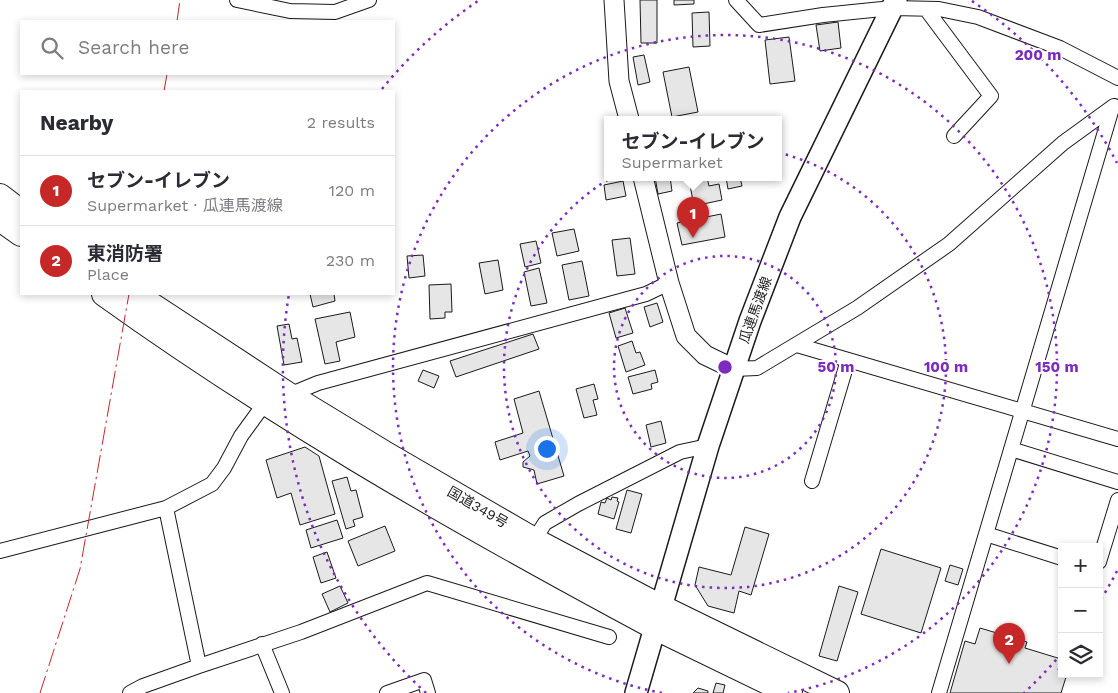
<!DOCTYPE html>
<html lang="en">
<head>
<meta charset="utf-8">
<style>
	body { margin:0; font-family:"Work Sans","Noto Sans JP",sans-serif; background:#f2f2f3; color:#2b2b33 }
	.controls { position:absolute; right:15px; bottom:15px; display:grid; overflow:hidden; border-radius:0px; box-shadow:0 2px 8px #0003 }
	.controls button { width:45px; height:45px; display:grid; place-items:center; padding:0; border:0; border-bottom:1px solid #e1e1e2; background:#fff; color:#2b2b33; font:25px sans-serif }
	.you { position:absolute; left:546px; top:448px; width:18px; height:18px; margin:-12px; border:4px solid #fff; border-radius:50%; background:#1a73e8; box-shadow:0 0 0 8px #1a73e833 }
	.badge { display:grid; place-items:center; width:32px; height:32px; border-radius:50%; background:#c62828; color:#fff; font-size:16px; font-weight:700 }
	.pin { position:absolute; translate:-50% -41px; filter:drop-shadow(0 1px 2px #0008) }
	.pin::after { content:''; position:absolute; top:26px; width:18px; height:15px; background:inherit; clip-path:polygon(0 0,100% 0,50% 100%) }
	.popup { position:absolute; left:604px; top:116px; width:178px; height:65px; box-sizing:border-box; display:grid; place-content:center; border-radius:0px; background:#fff; filter:drop-shadow(0 1px 4px #0005); font-size:16px; white-space:nowrap; color:#7c7c81 }
	.popup b { font-size:19px; color:#2b2b33 }
	.popup::after { content:''; position:absolute; left:50%; top:100%; margin-left:-10px; border:10px solid transparent; border-top-color:#fff }
	.list { margin:0; padding:0; list-style:none }
	h2 { display:flex; justify-content:space-between; align-items:center; height:65px; margin:0; padding:0 20px; font-size:21px }
	h2 small { font-size:16px; font-weight:400; color:#7c7c81 }
	.list li { display:grid; grid-template-columns:32px 1fr auto; gap:15px; align-items:center; box-sizing:border-box; height:70px; padding:0 20px; border-top:1px solid #e1e1e2 }
	.list b { display:block; font-size:19px; white-space:nowrap }
	.list p { margin:0; font-size:16px; white-space:nowrap; color:#7c7c81 }
	.list em { font-size:16px; font-style:normal; color:#7c7c81 }
	.icon { flex:none; width:28px; height:28px; fill:none; stroke:currentColor; stroke-width:2; stroke-linecap:round; stroke-linejoin:round }
	.map { position:relative; flex:none; width:1118px; height:693px; overflow:hidden }
	.search { position:absolute; background:#fff; box-shadow:0 2px 8px #0003; left:20px; top:20px; width:375px; height:55px; display:flex; align-items:center; gap:12px; box-sizing:border-box; padding:0 18px; border-radius:0px; color:#7c7c81; font-size:19px }
	.panel { position:absolute; background:#fff; box-shadow:0 2px 8px #0003; left:20px; top:90px; width:375px; height:205px; border-radius:0px }
	.map>svg:first-child { display:block }
</style>
</head>
<body>
<div class="map">
<svg width="1118" height="693" viewBox="0 0 1118 693">
	<rect width="100%" height="100%" fill="#fff"/>
	<path fill="#e6e6e6" stroke="#1a1a1a" d="M640,0H657V43H641Z
		M674,0H694V4L674,5Z
		M709,12L710,46L693,47L692,13Z
		M838,22L841,48L820,51L816,25Z
		M789,37L795,81L770,84L765,40Z
		M644,55L650,82L638,85L633,57Z
		M689,67L698,112L672,117L663,72Z
		M655,177H670L672,191L658,194Z
		M702,177H707L709,186L719,184L722,200L694,206L689,180Z
		M726,177H740L742,186L728,189Z
		M623,181L626,196L606,200L604,185Z
		M721,214L725,237L682,245L677,223Z
		M574,229L579,251L557,256L552,233Z
		M630,238L635,274L617,276L612,240Z
		M536,241L541,263L525,267L520,244Z
		M423,255L425,276L409,278L407,256Z
		M498,260L503,290L485,294L479,263Z
		M582,261L589,296L569,300L562,265Z
		M539,268L547,303L531,306L524,272Z
		M451,284L452,312H445V318L430,319L429,285Z
		M310,294H334L335,301L313,307Z
		M657,303L663,322L650,327L644,307Z
		M625,308L633,333L616,338L609,313Z
		M350,312L355,337L336,342L340,361L325,364L315,319Z
		M289,324L292,339L297,338L302,362L284,365L277,326Z
		M533,334L539,349L456,377L450,361Z
		M632,341L636,353L640,352L645,365L626,372L618,346Z
		M423,370L439,376L434,388L418,381Z
		M655,370L658,382L651,384L652,389L633,394L628,377Z
		M594,384L598,399L593,400L597,415L584,418L576,389Z
		M539,391L564,476L537,484L534,470L523,467V462L530,456L528,451L500,460L495,442L523,433L514,399Z
		M661,421L666,443L651,447L646,425Z
		M305,447L319,456L335,514L300,525L291,493L277,498L266,460Z
		M347,477L351,491L356,490L363,517L353,520L355,526L346,529L332,481Z
		M627,490L642,494L631,533L616,529Z
		M612,497L618,498L617,501L619,502L614,519L598,514L601,502L605,503L607,498L611,500Z
		M337,520L343,538L311,548L306,530Z
		M385,526L395,551L358,566L348,541Z
		M745,527L769,534L751,595L739,591L734,613L708,606L695,585L699,567L731,575Z
		M881,549L941,568L921,633L861,614Z
		M327,552L336,578L321,583L313,557Z
		M950,565L963,569L958,585L945,581Z
		M340,586L348,603L330,612L322,594Z
		M839,586L858,592L837,661L819,656Z
		M980,628L1027,642L1025,648L1061,659L1058,670L1062,671V674H1067L1061,693H950L965,641L975,644Z
		M716,683L725,685L723,693H713Z
		M698,688L708,691V693H693Z"/>
	<g fill="none" stroke-linecap="round" stroke-linejoin="round">
		<g stroke="#1a1a1a" stroke-width="16">
			<path id="street" d="M237,0L290,11L335,12L369,0
				M736,0L759,25L823,15L892,8L939,9L978,17L1060,48L1118,78
				M926,9L991,96L954,136
				M797,345L1118,439
				M734,369L757,368L857,308L949,244L1063,143L1114,106
				M1011,449L1118,482
				M812,481L848,360
				M166,508L199,666
				M986,534L1062,558
				M534,540L545,523L578,504L680,452L708,446
				M0,551L166,508L212,484L224,468L241,436L265,403L289,395L318,383L646,294L669,283
				M1099,562L1118,500
				M262,644L282,693
				M130,693L143,686L199,666L301,632L427,583L609,637
				M387,693L424,680L428,693
				M939,693L1112,108"/>
		</g>
		<g stroke="#1a1a1a" stroke-width="21">
			<path id="secondary" d="M614,0L619,81L629,119
				M643,177L669,283L686,336L705,355L734,369"/>
		</g>
		<g stroke="#1a1a1a" stroke-width="24">
			<path id="primary" d="M636,693L708,446L750,321L790,217L896,0"/>
		</g>
		<g stroke="#1a1a1a" stroke-width="26">
			<path id="highway" d="M0,196L21,212
				M0,219L21,234
				M104,294C267,411 441,512 617,607L656,628L790,693
				M135,294L289,395L386,454L534,540L661,607L837,693"/>
		</g>
		<use href="#street" stroke="#fff" stroke-width="14"/>
		<use href="#secondary" stroke="#fff" stroke-width="19"/>
		<use href="#primary" stroke="#fff" stroke-width="21"/>
		<use href="#highway" stroke="#fff" stroke-width="24"/>
		<path stroke="#c62828" stroke-width="1" stroke-dasharray="18 4 2.5 4" stroke-linecap="butt" d="M177,21L180,0
			M164,91L167,74
			M40,693L80,569L129,294"/>
	</g>
	<g fill="none" stroke="#7b2cbf" stroke-width="2.5" stroke-dasharray="2.5 5">
		<circle cx="725" cy="367" r="111"/>
		<circle cx="725" cy="367" r="221"/>
		<path d="M662 693A332 332 0 1 1 788 693"/>
		<path d="M1117 571A442 442 0 0 1 1100 601M1061 654A442 442 0 0 1 1024 693M426 693A442 442 0 0 1 289 294M382 89A442 442 0 0 1 478 1M972 1A442 442 0 0 1 1117 163"/>
	</g>
	<g text-anchor="middle" stroke-width="4" stroke-linejoin="round" paint-order="stroke">
		<g font-size="14" fill="#1a1a1a" stroke="#fff">
			<text transform="translate(755 310) rotate(-70)" y="5">瓜連馬渡線</text>
			<text transform="translate(478 507) rotate(30)" y="5">国道349号</text>
		</g>
	</g>
	<circle cx="725" cy="367" r="8" fill="#7b2cbf" stroke="#fff" stroke-width="2.5"/>
	<g font-size="15" text-anchor="middle" font-weight="bold" fill="#7b2cbf" stroke="#fff" stroke-width="4" stroke-linejoin="round" paint-order="stroke">
		<text x="1038" y="60">200 m</text>
		<text x="836" y="372">50 m</text>
		<text x="946" y="372">100 m</text>
		<text x="1057" y="372">150 m</text>
	</g>
</svg>
<div class="controls">
<button>+</button>
<button>−</button>
<button><svg class="icon" aria-label="layers" viewBox="0 0 24 24"><path d="M12 4l9 5-9 5-9-5zM3 14l9 5 9-5"/></svg></button>
</div>
<div class="you"></div>
<div class="pin badge" style="left:693px;top:238px">1</div>
<div class="popup"><b>セブン-イレブン</b>Supermarket</div>
<div class="pin badge" style="left:1009px;top:664px">2</div>
<div class="search"><svg class="icon" aria-label="search" viewBox="0 0 24 24"><circle cx="10" cy="10" r="6"/><path d="M15 15l6 6"/></svg>Search here</div>
<section class="panel">
<h2>Nearby<small>2 results</small></h2>
<ul class="list">
<li><span class="badge">1</span><div><b>セブン-イレブン</b><p>Supermarket · 瓜連馬渡線</p></div><em>120 m</em></li>
<li><span class="badge">2</span><div><b>東消防署</b><p>Place</p></div><em>230 m</em></li>
</ul>
</section>
</div>
</body>
</html>
